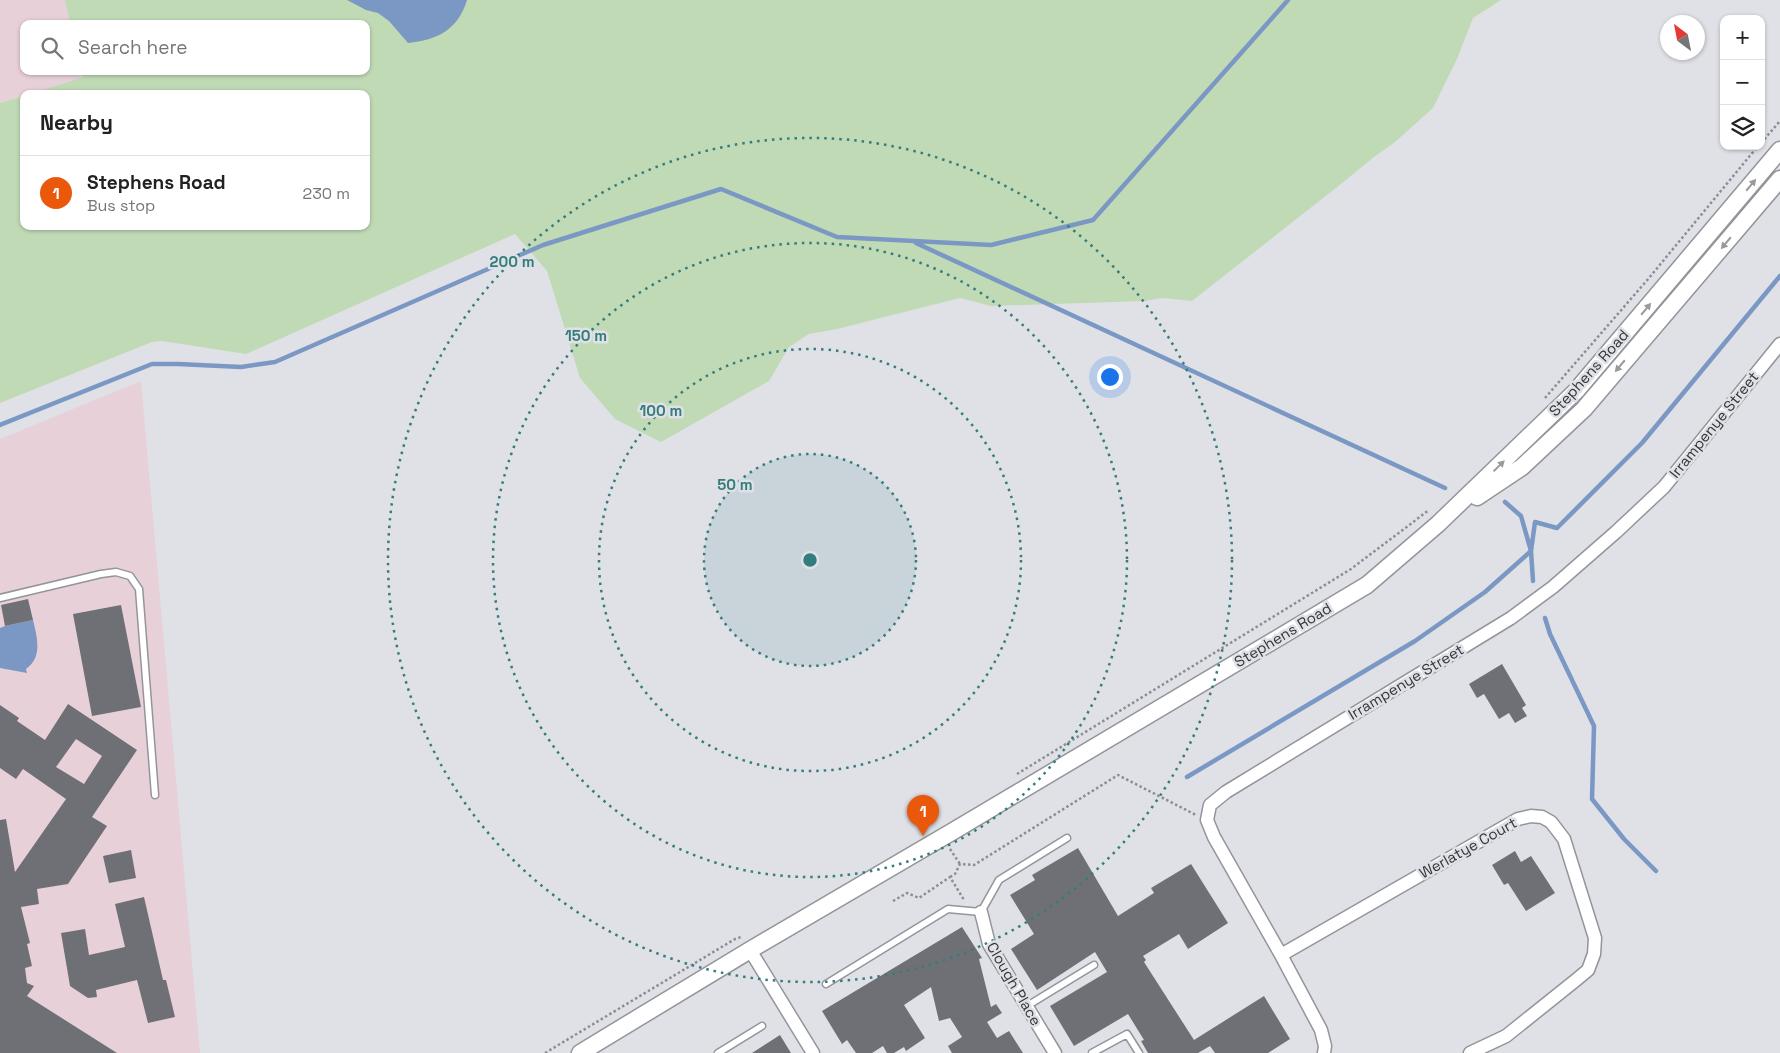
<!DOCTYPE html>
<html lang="en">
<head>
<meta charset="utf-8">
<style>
	body { margin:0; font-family:"Space Grotesk",sans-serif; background:#f6f6f6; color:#222 }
	.controls { position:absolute; right:15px; top:15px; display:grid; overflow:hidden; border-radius:10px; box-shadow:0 1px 4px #0004 }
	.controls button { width:45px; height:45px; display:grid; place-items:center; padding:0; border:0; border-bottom:1px solid #e0e0e0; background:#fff; color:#222; font:25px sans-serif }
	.compass { position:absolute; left:1660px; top:15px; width:45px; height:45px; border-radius:50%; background:#fff; box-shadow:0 1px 4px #0004; rotate:328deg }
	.you { position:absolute; left:1109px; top:376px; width:18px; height:18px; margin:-12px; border:4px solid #fff; border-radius:50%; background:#1a73e8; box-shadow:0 0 0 8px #1a73e833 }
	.badge { display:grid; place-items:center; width:32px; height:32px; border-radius:50%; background:#ea580c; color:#fff; font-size:16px; font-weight:700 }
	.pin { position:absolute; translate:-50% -41px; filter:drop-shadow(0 1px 2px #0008) }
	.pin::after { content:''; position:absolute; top:26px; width:18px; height:15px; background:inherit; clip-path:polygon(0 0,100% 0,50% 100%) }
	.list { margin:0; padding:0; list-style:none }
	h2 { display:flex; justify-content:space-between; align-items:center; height:65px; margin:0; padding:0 20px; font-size:21px }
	h2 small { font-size:16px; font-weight:400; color:#767676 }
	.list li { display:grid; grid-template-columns:32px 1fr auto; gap:15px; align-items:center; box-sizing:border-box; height:75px; padding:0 20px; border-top:1px solid #e0e0e0 }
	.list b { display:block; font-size:19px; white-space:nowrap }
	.list p { margin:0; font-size:16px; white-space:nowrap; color:#767676 }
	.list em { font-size:16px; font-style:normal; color:#767676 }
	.icon { flex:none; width:28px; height:28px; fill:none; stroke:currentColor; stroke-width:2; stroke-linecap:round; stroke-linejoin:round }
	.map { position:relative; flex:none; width:1780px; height:1053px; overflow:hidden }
	.search { position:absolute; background:#fff; box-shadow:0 1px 4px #0004; left:20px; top:20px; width:350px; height:55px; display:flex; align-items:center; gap:12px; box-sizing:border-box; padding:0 18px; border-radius:10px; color:#767676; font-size:19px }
	.panel { position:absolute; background:#fff; box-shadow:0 1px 4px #0004; left:20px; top:90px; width:350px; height:140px; border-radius:10px }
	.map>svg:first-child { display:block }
</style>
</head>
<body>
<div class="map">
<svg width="1780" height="1053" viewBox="0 0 1780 1053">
	<rect width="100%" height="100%" fill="#dfe1e7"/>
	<path fill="#e8d0d9" d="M0,0H65L70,24H24V71H82L83,77L30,94H24V96L0,103Z
		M141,381L200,1053H0V439Z"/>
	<path fill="#c0dab6" d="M65,0H1501L1473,18L1457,59L1433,108L1395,142L1374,157L1336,188L1192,301L1163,298L1144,301L991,306L960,298L837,329L809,334L789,347L769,381L661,442L615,419L580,378L547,271L515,234L246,354L162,341L152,342L0,403V103L24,96V226H366V94H30L83,77L82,71H366V24H70Z"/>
	<path fill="#7a98c3" d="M347,0H467C458,30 437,40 408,43L389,21L378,13L366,10Z
		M33,620C37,637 43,657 26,669L27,673L0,668V628L5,626Z"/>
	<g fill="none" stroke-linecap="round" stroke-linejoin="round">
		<path stroke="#7a98c3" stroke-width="4.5" d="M916,243L1445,488
			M0,425L152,364H178L241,367L275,362L543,245L721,189L837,237L991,245L1093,220L1288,0
			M1505,502L1521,516L1531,551L1533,581
			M1545,618L1550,634L1594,726L1592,799L1624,839L1656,871
			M1187,777L1415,641L1485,592L1531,551L1535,522L1557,528L1642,443L1780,276"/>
	</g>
	<path fill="#6f7076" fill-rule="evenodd" d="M28,599L33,620L5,626L1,605Z
		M121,605L141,707L92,716L73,614Z
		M1502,664L1526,705L1522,708L1527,716L1515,723L1509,713L1499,719L1484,694L1477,698L1469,684Z
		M68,704L137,750L92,817L107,826L68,884L37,889L39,904L21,907L30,943L27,944L32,966L25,968L27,983L34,986L27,996L117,1053H0V820L6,819L15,872L66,799L23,769L16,779L0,768V705L19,718L17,721L45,740ZM76,739L102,756L84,784L56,767Z
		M1078,848L1118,916L1154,893L1151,888L1191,864L1228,923L1188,949L1179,934L1143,956L1146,960L1144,962L1194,1040L1264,996L1290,1039L1268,1053H1215L1210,1046L1198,1053H1148L1141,1041L1144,1040L1128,1014L1074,1046L1050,1006L1107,972L1095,952L1037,990L1011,949L1034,934L1010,895L1035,880L1032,875Z
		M131,850L136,878L109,883L103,856Z
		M1515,851L1521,862L1531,856L1555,893L1526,911L1508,883L1504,885L1492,865Z
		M144,897L163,980H166L175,1017L148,1023L137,980L96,990L97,997L88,998L70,986L61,933L85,929L89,955L125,947L115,904Z
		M962,927L982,958L979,959L991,1007L996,1004L1002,1013L987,1022L997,1038L1009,1031L1023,1053H952L948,1046L962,1037L950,1018L939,1021L931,987L904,1005L925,1038L906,1051L904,1047L894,1053H887L883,1046L872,1053H856L847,1040L842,1044L822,1011Z
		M780,1035L791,1053H752Z"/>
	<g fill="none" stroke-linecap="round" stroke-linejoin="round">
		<g stroke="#93959b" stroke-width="9">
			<path id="service" d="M0,598L101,574L116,572L130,576L139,589L155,795
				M826,984L948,909L981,912L999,880L1067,838
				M1027,1006L1094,965
				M718,1053L762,1026
				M1092,1053L1127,1034L1139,1053"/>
		</g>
		<g stroke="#93959b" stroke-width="15">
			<path id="minor" d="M981,912L989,944L1055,1053
				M750,950L813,1053
				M1281,955L1518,819L1531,816L1542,817L1551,822L1564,839L1595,938L1594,954L1588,970L1576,980L1506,1036L1470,1053
				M1324,1053L1325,1046L1321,1030L1281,955L1214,837L1207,820L1210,805L1226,792L1511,618L1553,587L1616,532L1664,487L1780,344"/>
		</g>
		<g stroke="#93959b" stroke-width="19">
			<path id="tertiary" d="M1477,497L1522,467L1584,409L1780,179
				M580,1053L750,950L950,833L1367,585L1438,524L1576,391L1780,150"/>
		</g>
		<path stroke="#8c8d92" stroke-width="2.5" stroke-dasharray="2.5 2.5" stroke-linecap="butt" d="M1761,143L1780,121
			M1545,398L1649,278L1758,146
			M1017,774L1351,569L1429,510
			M950,849L960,864
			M950,877L955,874L960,864L974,865L1118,775L1196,815
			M893,901L907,893L919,898L950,877L964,900
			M545,1053L735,939L741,937"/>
		<use href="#service" stroke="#fff" stroke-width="6"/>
		<use href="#minor" stroke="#fff" stroke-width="12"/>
		<use href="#tertiary" stroke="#fff" stroke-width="16"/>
	</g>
	<defs><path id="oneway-solid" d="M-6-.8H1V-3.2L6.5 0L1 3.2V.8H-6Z" transform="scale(1.25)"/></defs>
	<g fill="#9a9a9c">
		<use href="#oneway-solid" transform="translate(1751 185) rotate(-50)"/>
		<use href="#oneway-solid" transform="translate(1726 243) rotate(130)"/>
		<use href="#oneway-solid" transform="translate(1646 309) rotate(-50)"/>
		<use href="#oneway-solid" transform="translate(1620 366) rotate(130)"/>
		<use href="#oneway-solid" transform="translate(1499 466) rotate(-44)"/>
	</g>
	<circle cx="810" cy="560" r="106" fill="#347d7c" fill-opacity=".12"/>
	<g fill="none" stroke="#347d7c" stroke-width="2.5" stroke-dasharray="2.5 5">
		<circle cx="810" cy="560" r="106"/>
		<circle cx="810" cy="560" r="211"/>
		<circle cx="810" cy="560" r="317"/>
		<circle cx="810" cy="560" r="422"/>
	</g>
	<g text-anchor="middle" stroke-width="5" stroke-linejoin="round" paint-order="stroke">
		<g font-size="15" fill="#363639" stroke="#dfe1e7">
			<text transform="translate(1589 373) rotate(-48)" y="5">Stephens Road</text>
			<text transform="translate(1714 425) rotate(-51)" y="5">Irrampenye Street</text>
			<text transform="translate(1283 635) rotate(-31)" y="5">Stephens Road</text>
			<text transform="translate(1406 682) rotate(-31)" y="5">Irrampenye Street</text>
			<text transform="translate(1468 848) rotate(-29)" y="5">Werlatye Court</text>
			<text transform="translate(1014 984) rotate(60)" y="5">Clough Place</text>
		</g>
	</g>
	<circle cx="810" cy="560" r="8" fill="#347d7c" stroke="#dfe1e7" stroke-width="2.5"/>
	<g font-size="15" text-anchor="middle" font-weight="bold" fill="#347d7c" stroke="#dfe1e7" stroke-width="5" stroke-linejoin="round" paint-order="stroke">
		<text x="512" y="267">200 m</text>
		<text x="586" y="341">150 m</text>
		<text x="661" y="416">100 m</text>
		<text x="735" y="490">50 m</text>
	</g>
</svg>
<div class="controls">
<button>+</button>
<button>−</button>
<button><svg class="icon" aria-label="layers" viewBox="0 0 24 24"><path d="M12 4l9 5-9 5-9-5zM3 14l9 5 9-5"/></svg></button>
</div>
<svg class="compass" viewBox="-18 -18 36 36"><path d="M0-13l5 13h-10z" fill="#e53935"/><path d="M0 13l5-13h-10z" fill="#767676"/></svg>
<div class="you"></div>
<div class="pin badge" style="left:923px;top:836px">1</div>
<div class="search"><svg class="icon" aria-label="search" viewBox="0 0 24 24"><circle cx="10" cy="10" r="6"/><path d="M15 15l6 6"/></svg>Search here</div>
<section class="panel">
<h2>Nearby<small></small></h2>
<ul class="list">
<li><span class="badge">1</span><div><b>Stephens Road</b><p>Bus stop</p></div><em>230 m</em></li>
</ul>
</section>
</div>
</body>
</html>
